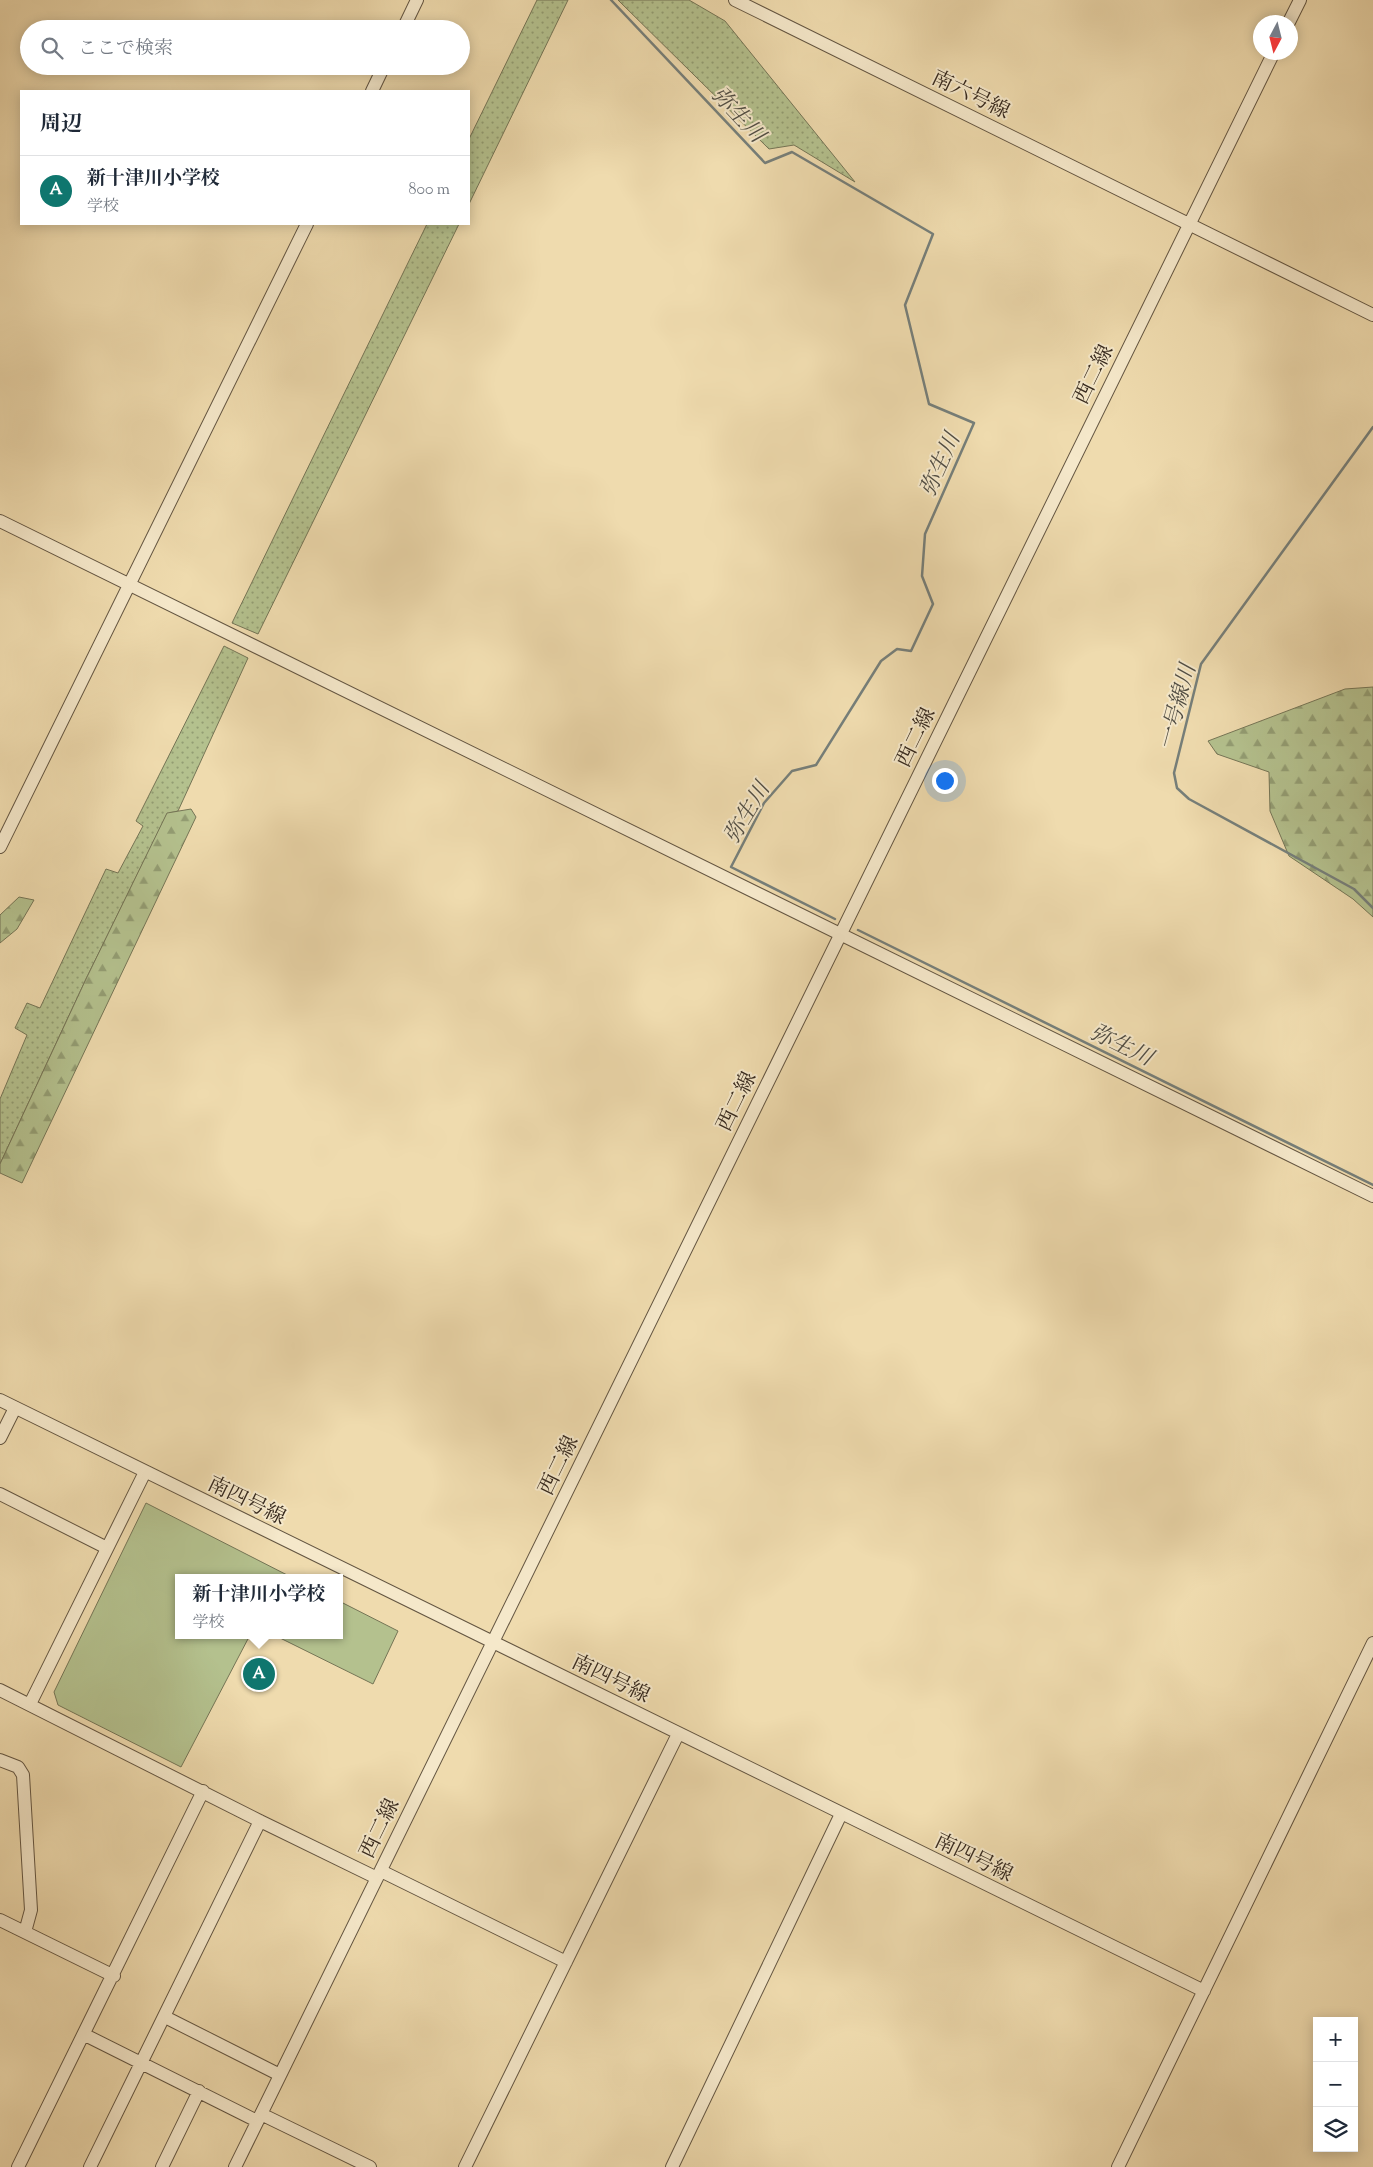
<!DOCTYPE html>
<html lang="ja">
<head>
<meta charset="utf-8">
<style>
	body { margin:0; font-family:"Sorts Mill Goudy","Noto Serif JP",serif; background:#f2f2f3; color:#1f2937 }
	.controls { position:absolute; right:15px; bottom:15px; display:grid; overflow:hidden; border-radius:0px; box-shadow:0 2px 12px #0003 }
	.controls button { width:45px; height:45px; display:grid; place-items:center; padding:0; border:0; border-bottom:1px solid #e0e1e3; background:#fff; color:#1f2937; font:25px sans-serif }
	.compass { position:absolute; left:1253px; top:15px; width:45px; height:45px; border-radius:50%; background:#fff; box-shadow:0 2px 12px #0003; rotate:187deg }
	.you { position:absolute; left:944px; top:780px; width:18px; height:18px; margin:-12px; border:4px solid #fff; border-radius:50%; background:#1a73e8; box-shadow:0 0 0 8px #1a73e833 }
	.badge { display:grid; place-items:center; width:32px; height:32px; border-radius:50%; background:#0f766e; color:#fff; font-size:16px; font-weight:700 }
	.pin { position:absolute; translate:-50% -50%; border:2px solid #fff; box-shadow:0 1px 5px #0006 }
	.popup { position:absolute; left:175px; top:1574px; width:168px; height:65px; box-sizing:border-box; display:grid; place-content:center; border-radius:0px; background:#fff; filter:drop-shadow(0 1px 4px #0005); font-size:16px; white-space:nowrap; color:#747a83 }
	.popup b { font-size:19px; color:#1f2937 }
	.popup::after { content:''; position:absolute; left:50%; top:100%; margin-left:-10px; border:10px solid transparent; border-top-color:#fff }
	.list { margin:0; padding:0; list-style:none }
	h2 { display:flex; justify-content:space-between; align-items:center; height:65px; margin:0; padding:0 20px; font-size:21px }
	h2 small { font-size:16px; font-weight:400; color:#747a83 }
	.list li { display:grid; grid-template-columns:32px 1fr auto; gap:15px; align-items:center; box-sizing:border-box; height:70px; padding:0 20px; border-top:1px solid #e0e1e3 }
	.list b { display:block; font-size:19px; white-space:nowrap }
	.list p { margin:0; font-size:16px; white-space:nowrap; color:#747a83 }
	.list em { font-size:16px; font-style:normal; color:#747a83 }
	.icon { flex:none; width:28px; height:28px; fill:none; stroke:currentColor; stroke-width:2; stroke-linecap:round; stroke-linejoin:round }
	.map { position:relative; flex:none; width:1373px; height:2167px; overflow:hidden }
	.search { position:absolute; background:#fff; box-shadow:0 2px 12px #0003; left:20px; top:20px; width:450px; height:55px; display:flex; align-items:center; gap:12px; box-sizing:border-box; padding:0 18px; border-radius:28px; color:#747a83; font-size:19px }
	.panel { position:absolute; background:#fff; box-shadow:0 2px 12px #0003; left:20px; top:90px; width:450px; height:135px; border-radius:0px }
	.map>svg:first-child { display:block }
</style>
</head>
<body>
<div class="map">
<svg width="1373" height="2167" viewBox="0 0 1373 2167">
	<defs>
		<pattern id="grass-dots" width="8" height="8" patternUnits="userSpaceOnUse" patternTransform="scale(1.25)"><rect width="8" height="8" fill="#b4c18e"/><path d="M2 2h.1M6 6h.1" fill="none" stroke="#939d73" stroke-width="1.8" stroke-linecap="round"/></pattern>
		<pattern id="forest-firs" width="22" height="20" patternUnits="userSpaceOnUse" patternTransform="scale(1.25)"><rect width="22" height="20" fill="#b4c18e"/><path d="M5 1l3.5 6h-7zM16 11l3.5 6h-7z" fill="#939d73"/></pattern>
	</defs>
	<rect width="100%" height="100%" fill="#efdbae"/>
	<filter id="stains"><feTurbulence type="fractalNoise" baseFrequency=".004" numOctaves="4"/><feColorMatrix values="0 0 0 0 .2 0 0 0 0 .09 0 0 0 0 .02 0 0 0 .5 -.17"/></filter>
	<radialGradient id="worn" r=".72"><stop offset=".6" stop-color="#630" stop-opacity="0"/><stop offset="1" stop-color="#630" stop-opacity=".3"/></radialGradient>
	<path fill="url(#grass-dots)" stroke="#757556" d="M537,0H568L469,204V139Z
		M618,0H689L725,21L855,182L794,145L769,149Z
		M427,224H459L258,634L232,623Z
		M224,646L248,658L178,811L167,814L86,979L0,1164V1099L27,1035L15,1028L27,1003L40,1008L106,869L118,873L143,826L136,821Z"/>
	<path fill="url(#forest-firs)" stroke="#757556" d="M1373,687V917L1353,899L1289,856L1270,811L1269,772L1217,754L1208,741L1345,689Z
		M191,809L196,817L22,1183L0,1173V1164L86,979L167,813Z
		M19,897L34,900L17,929L0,943V915Z"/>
	<path fill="#b4c18e" stroke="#757556" d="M146,1503L293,1578H179V1635H250L181,1767L58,1705L54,1692Z
		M339,1601L398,1631L373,1684L274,1635H339Z"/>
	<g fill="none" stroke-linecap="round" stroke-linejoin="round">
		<path stroke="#767f7a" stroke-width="2.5" d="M611,0L765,163L792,152L933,234L905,305L929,404L974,423L925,534L922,576L933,604L911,651L897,649L881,661L816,765L792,771L764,803L731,867L835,919
			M1373,427L1201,664L1174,773L1177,788L1189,799L1354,889L1373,908
			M858,930L1373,1185"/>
		<g stroke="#645642" stroke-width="14">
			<path id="minor" d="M735,0L1373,315
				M1289,22L1300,0
				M403,29L417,0
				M372,91L384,66
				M0,521L1373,1196
				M0,847L307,224
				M0,1400L1204,1991
				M0,1438L15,1408
				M0,1494L107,1548
				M0,1690L260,1821L377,1878
				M30,1704L145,1472
				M0,1760L18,1767L23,1775L31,1910L25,1932
				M381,1871L566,1962
				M0,1920L114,1976
				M165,2017L280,2075
				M85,2035L257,2121
				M261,2114L370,2167
				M18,2167L203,1791
				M90,2167L260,1821
				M162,2167L199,2091
				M235,2167L1274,52
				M465,2167L678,1734
				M672,2167L841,1814
				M1118,2167L1373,1643"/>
		</g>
		<use href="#minor" stroke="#f5e8ca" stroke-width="12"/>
	</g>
	<g text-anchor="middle" stroke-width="4" stroke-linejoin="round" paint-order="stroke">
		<g font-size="21" fill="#36291e" stroke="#f5e8ca">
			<text transform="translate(971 94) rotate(26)" y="7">南六号線</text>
			<text transform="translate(1093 374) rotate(-64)" y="7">西二線</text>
			<text transform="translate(915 737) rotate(-64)" y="7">西二線</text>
			<text transform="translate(736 1101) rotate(-64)" y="7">西二線</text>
			<text transform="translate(558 1465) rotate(-64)" y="7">西二線</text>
			<text transform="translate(247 1500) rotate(26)" y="7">南四号線</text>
			<text transform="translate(611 1678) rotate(26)" y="7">南四号線</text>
			<text transform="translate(379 1828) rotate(-64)" y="7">西二線</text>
			<text transform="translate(974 1857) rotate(26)" y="7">南四号線</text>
		</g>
		<g font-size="22" font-style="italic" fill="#504d44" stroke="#f5e8ca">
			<text transform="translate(739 114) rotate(47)" y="8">弥生川</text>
			<text transform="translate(939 464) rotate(-66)" y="8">弥生川</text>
			<text transform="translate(1176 707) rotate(-75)" y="8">一号線川</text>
			<text transform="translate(746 812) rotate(-59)" y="8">弥生川</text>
			<text transform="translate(1122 1044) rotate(26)" y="8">弥生川</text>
		</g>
	</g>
	<rect width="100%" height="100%" filter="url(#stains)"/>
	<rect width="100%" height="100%" fill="url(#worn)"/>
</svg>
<div class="controls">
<button>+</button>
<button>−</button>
<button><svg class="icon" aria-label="layers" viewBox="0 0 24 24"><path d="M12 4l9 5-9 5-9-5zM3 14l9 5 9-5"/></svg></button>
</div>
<svg class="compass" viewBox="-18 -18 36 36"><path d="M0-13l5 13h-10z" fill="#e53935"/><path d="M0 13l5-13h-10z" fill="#747a83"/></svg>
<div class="you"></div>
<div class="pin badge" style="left:259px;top:1674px">A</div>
<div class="popup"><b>新十津川小学校</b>学校</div>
<div class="search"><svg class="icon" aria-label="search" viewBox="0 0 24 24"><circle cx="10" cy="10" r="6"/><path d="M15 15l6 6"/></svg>ここで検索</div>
<section class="panel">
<h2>周辺<small></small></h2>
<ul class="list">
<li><span class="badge">A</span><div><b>新十津川小学校</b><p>学校</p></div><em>800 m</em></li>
</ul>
</section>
</div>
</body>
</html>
